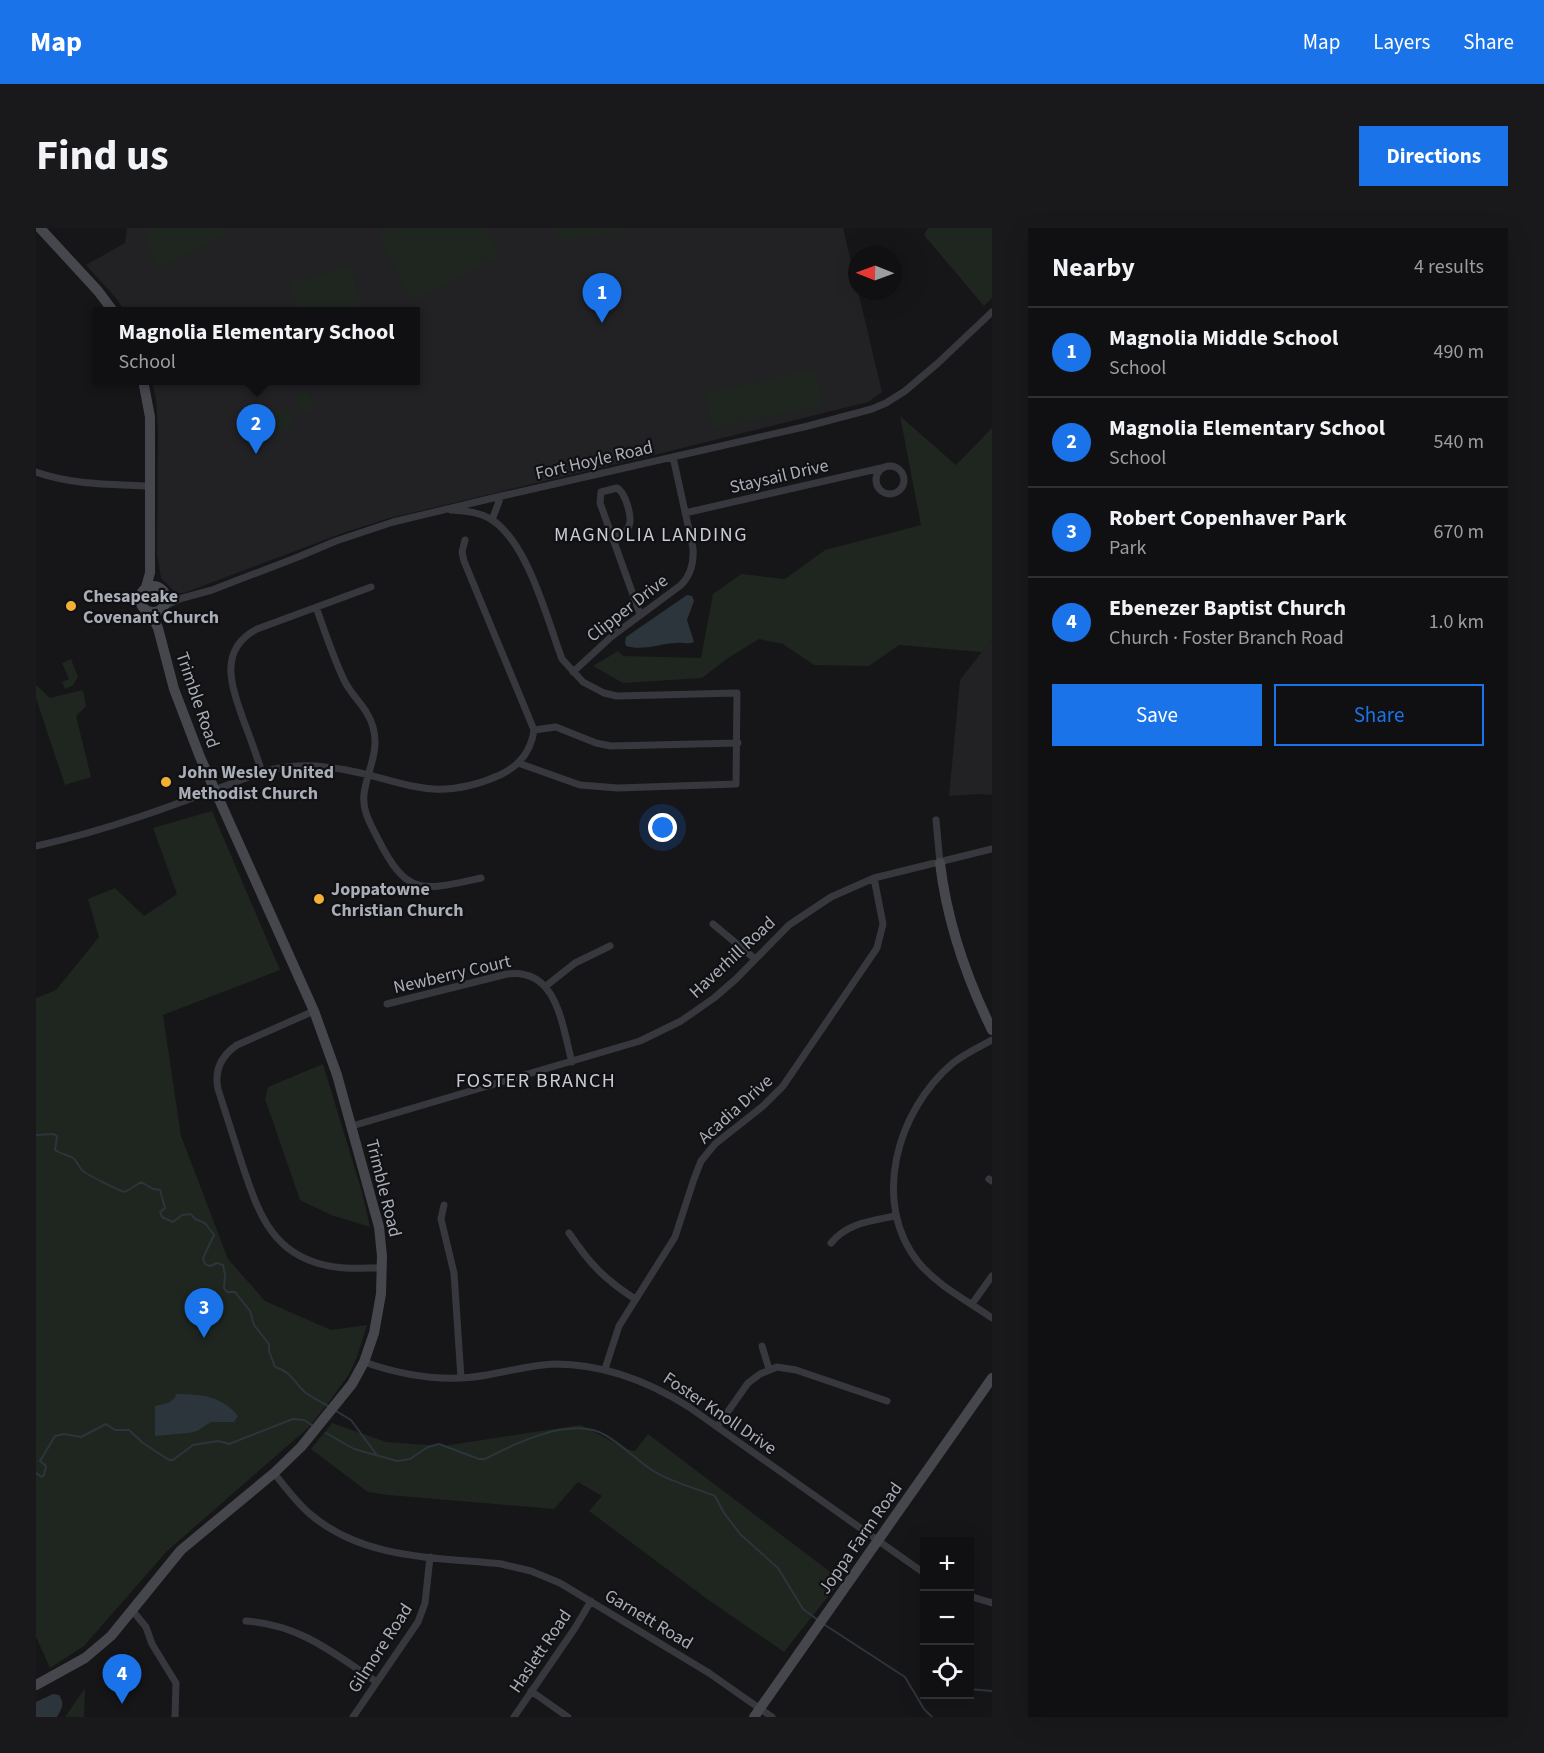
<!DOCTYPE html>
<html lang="en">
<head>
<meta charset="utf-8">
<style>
	body { margin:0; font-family:"Source Sans 3",sans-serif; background:#19191b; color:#f1f3f6 }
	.controls { position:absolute; right:18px; bottom:18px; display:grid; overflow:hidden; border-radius:0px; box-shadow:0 6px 24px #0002 }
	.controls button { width:54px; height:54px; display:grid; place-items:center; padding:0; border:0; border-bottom:2px solid #303032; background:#101012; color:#f1f3f6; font:30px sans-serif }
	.compass { position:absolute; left:812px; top:18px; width:54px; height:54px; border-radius:50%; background:#101012; box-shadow:0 6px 24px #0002; rotate:271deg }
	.you { position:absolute; left:627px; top:600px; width:21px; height:21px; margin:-15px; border:4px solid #fff; border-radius:50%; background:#1a73e8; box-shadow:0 0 0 9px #1a73e833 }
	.badge { display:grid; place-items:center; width:39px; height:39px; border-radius:50%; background:#1a73e8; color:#fff; font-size:20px; font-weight:700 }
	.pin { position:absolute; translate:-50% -50px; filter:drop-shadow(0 2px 3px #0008) }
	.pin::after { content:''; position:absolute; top:32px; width:21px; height:18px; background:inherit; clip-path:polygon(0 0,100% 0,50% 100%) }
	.popup { position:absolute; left:57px; top:79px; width:327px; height:78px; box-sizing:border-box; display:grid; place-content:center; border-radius:0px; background:#101012; filter:drop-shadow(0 2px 4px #0005); font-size:20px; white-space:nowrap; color:#9c9d9f }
	.popup b { font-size:22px; color:#f1f3f6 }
	.popup::after { content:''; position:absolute; left:50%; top:100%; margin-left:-12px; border:12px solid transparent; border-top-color:#101012 }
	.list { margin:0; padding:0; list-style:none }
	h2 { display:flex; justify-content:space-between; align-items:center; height:78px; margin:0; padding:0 24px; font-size:26px }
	h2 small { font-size:20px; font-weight:400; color:#9c9d9f }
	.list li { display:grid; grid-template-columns:39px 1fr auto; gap:18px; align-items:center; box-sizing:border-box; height:90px; padding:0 24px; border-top:2px solid #303032 }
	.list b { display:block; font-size:22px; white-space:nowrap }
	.list p { margin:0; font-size:20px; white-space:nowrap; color:#9c9d9f }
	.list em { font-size:20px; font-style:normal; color:#9c9d9f }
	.actions { display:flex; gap:12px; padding:18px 24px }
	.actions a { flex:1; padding:14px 0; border:2px solid #1a73e8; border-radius:0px; text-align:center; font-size:21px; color:#1a73e8 }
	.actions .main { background:#1a73e8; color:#fff }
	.icon { flex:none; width:33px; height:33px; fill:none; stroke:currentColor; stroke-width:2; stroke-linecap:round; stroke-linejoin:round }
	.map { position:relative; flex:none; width:956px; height:1489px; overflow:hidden; border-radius:0px }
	header { display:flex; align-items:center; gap:36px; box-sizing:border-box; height:84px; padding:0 30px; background:#1a73e8; color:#fff }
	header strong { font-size:28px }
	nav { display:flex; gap:33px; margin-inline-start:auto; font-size:21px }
	.intro { display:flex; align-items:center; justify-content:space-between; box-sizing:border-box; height:144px; padding:0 36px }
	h1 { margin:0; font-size:42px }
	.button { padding:15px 27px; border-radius:0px; background:#1a73e8; color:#fff; font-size:21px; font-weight:700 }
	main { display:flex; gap:36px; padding:0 36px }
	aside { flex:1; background:#101012; border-radius:0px; box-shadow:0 6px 24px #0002 }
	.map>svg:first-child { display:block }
</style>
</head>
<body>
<header>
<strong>Map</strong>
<nav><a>Map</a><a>Layers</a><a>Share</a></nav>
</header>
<div class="intro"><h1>Find us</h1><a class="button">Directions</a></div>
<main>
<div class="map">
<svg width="956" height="1489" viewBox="0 0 956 1489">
	<rect width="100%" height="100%" fill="#161618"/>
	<path fill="#222225" d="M91,0H807L846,164L832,174L614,228L354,290L307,305L148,365H140L125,350L121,327L122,203L120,171L116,153L379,152V83H89L79,69L50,37L89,15Z
		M956,411V567L942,566L913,568L924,452Z"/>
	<path fill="#1e261f" d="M111,0H190L187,9L123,41L114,27Z
		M355,0H450L464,27L376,73L342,7Z
		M520,0H589L588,2L523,15Z
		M892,0H956V70L948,78L888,7Z
		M315,38L326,83H261L254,54Z
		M779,141L787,177L676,201L669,165Z
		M270,164L274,166L277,178L275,182L265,185L260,167Z
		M239,182H252L255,184V200L252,203H239Z
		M864,188L920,237L956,200V411L946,424L863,417L833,438L778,437L747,416L723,411L692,430L666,450L587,455L557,438L582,423L587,428L665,430L677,366L705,346L749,351L789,322L885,297Z
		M35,431L42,449L37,457L29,461L26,454L33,451L26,435Z
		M0,457L14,470L47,462L50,478L40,488L55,549L29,557L0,470Z
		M176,583L244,742L127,787L145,908L192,1031L229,1073L295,1102L331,1097L321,1129L313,1146L293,1174L272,1200L131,1323L48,1418L14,1440L0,1409V770L20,762L63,709L52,671L79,660L108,688L141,666L117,600Z
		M287,836L326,964L334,999L295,987L264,972L229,871L232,859Z
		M296,1195L350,1214L407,1218L545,1197L590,1221L599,1223L612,1206L805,1352L748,1424L671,1371L553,1283L566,1268L542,1254L518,1281L352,1267L332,1264L275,1221Z
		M49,1460L48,1489H29Z"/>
	<path fill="#2c353c" d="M651,367L656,368L658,373L651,392L658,414C651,417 646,414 639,415C623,416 606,423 590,418L589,414L590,409Z
		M140,1166C165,1166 186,1168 202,1188L198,1194H175L161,1203L153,1205L119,1208V1178L132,1175L139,1170Z
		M17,1466L23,1467C29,1476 26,1480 21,1489H0V1474Z"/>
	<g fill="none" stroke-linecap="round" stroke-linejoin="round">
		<path stroke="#2c353c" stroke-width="2" d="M0,907L18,906L21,908L19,922C25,926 32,927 37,930C42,934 42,938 46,942C49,946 84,963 89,964L105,954L117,961L124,962L129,980L124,984L126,989L137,994L146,987L155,986L159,991L169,995L178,1007L167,1030L169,1036L174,1038L181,1035L187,1037L189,1047L188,1060L191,1064H199L214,1083L218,1097L233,1116V1123L239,1139C255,1143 259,1156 270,1165C277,1170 285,1174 292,1178
			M300,1183L315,1192L340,1226
			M290,1205L318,1221L361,1233L374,1231L392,1219L403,1216L443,1231H449C480,1215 529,1191 563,1204C584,1213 600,1233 619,1244C638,1255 659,1260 679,1268L688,1285L705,1307L742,1340L767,1381L782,1392
			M0,1245L6,1249L8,1247L10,1238L4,1233L19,1208L28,1206L45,1209L70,1196L79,1202H93L107,1215L133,1232H137L157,1217L182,1213L193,1216L257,1191L268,1192L277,1198
			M789,1397L869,1449L888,1481L896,1489
			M933,1461L956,1463"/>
		<path stroke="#37383d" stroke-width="7" d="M840 252a14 14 0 1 1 28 0a14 14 0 1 1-28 0Z
			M0,244C37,257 74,256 113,258
			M415,282C429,283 444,284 456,292C492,315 511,391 526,431L547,454L568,465L581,468L701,465L700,556L582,560L544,557L482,535
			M649,285L845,240
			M456,292L465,268
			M576,311C581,308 589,305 592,300C598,291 589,264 581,260L565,264L564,275L604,386
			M429,312L426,324L428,333L498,502L520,499L560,515L575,518L702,515
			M129,365L143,371
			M129,378L143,371L176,362L262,329L300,313L357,294L457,270L772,198L836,181L850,175L869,163L902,135L956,84
			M280,379C289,404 297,429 308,452C316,469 332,480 337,499C344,523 331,543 328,566C326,582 334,595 341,609C371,669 385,663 445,650
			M537,444L575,409L645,357C655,347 658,335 657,320L637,229
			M226,544C220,526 214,509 207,491C196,459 181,422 221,401L335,359
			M900,592L904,635
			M0,618C78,601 152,572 226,544C247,538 268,536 290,539C360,546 390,580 464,547C483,538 495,524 498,502
			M677,696L719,731
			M510,758L539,735L574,718
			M351,776L471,746C522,739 526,799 536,834
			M278,783L201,817C185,828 178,842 182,861C190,886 198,911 206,936C220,977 232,1019 278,1034C300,1042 323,1040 346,1040
			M956,812C943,819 928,826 917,835C861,882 834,975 883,1035C902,1058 932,1073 956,1090
			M316,898L604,813L645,793L678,770L700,751L753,697L795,669L838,650L956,621
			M953,951L956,953
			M408,977L405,991L418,1045L425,1150
			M533,1005C554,1036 567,1050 599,1071
			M795,1015C811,995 835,993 859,988
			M936,1076L956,1048
			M726,1118L733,1141
			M328,1134C368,1148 408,1155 451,1147C474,1143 495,1137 519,1136C569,1136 612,1153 653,1179L888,1345
			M569,1141L583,1098L639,1009L658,951L665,933L679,916L727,878L747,858L841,720L847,696L838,650
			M681,1199L712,1155L724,1146L741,1139L760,1142L851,1173
			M238,1245C249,1259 260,1274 274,1286C328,1332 399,1329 466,1336
			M465,1336L495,1343L524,1355L673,1445L736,1489
			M933,1368L956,1375
			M96,1382L110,1399L116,1416L140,1455L139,1489
			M210,1393C265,1397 297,1425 341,1454
			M495,1463L532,1489
			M317,1489L382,1394L389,1375L394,1329
			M478,1489L539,1400L555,1373"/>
		<path stroke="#45474d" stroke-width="10" d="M4,0L62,63L77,83
			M107,152L114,189V345L110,359
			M104 371a13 13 0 1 1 26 0a13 13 0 1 1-26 0Z
			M904,635C911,694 930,749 956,802
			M0,1457L49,1430L75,1408L145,1322L238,1245L265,1219L316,1156L328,1134L338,1105L345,1066L346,1028L343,999L301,847L278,783L164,529L138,461L122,400L116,388L109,382
			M718,1489L956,1150"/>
	</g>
	<g fill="#f2b134" stroke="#111113" stroke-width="2">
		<circle cx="35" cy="378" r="6"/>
		<circle cx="130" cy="554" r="6"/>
		<circle cx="283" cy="671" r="6"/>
	</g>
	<g text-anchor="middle" stroke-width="4.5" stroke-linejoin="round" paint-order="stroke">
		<g font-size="18" fill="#a8adb8" stroke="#111113">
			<text transform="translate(558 232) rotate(-13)" y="6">Fort Hoyle Road</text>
			<text transform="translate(743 248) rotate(-13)" y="6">Staysail Drive</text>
			<text transform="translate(591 380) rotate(-38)" y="6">Clipper Drive</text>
			<text transform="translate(162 472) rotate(71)" y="6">Trimble Road</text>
			<text transform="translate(696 729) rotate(-43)" y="6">Haverhill Road</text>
			<text transform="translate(416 746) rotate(-13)" y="6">Newberry Court</text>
			<text transform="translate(699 881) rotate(-42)" y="6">Acadia Drive</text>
			<text transform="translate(348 960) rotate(76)" y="6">Trimble Road</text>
			<text transform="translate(684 1185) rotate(34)" y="6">Foster Knoll Drive</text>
			<text transform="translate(824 1310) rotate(-55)" y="6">Joppa Farm Road</text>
			<text transform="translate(613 1391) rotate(31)" y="6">Garnett Road</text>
			<text transform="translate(344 1420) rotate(-57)" y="6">Gilmore Road</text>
			<text transform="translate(504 1423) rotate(-56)" y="6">Haslett Road</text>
		</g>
		<g font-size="18" font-weight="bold" fill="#a8adb8" stroke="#111113" text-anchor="start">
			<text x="47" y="374">Chesapeake<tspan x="47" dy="21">Covenant Church</tspan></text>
			<text x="142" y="550">John Wesley United<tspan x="142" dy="21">Methodist Church</tspan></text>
			<text x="295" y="667">Joppatowne<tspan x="295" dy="21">Christian Church</tspan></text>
		</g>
		<g font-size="20" letter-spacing="1.5" fill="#c9ccd4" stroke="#111113">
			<text x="615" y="313">MAGNOLIA LANDING</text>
			<text x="500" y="859">FOSTER BRANCH</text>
		</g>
	</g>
</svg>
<div class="controls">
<button>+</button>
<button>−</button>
<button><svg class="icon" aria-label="locate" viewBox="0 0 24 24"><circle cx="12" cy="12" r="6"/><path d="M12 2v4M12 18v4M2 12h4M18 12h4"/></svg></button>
</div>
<svg class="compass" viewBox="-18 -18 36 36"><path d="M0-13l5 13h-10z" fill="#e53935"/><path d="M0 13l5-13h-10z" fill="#9c9d9f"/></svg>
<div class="you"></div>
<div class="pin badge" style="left:566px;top:95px">1</div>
<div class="pin badge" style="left:220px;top:226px">2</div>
<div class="popup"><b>Magnolia Elementary School</b>School</div>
<div class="pin badge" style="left:168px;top:1110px">3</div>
<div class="pin badge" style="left:86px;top:1476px">4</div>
</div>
<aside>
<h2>Nearby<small>4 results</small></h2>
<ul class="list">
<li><span class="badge">1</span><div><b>Magnolia Middle School</b><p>School</p></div><em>490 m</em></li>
<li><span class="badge">2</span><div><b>Magnolia Elementary School</b><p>School</p></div><em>540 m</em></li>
<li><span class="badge">3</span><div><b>Robert Copenhaver Park</b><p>Park</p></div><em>670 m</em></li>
<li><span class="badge">4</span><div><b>Ebenezer Baptist Church</b><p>Church · Foster Branch Road</p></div><em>1.0 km</em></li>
</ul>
<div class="actions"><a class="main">Save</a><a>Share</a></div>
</aside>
</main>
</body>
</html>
